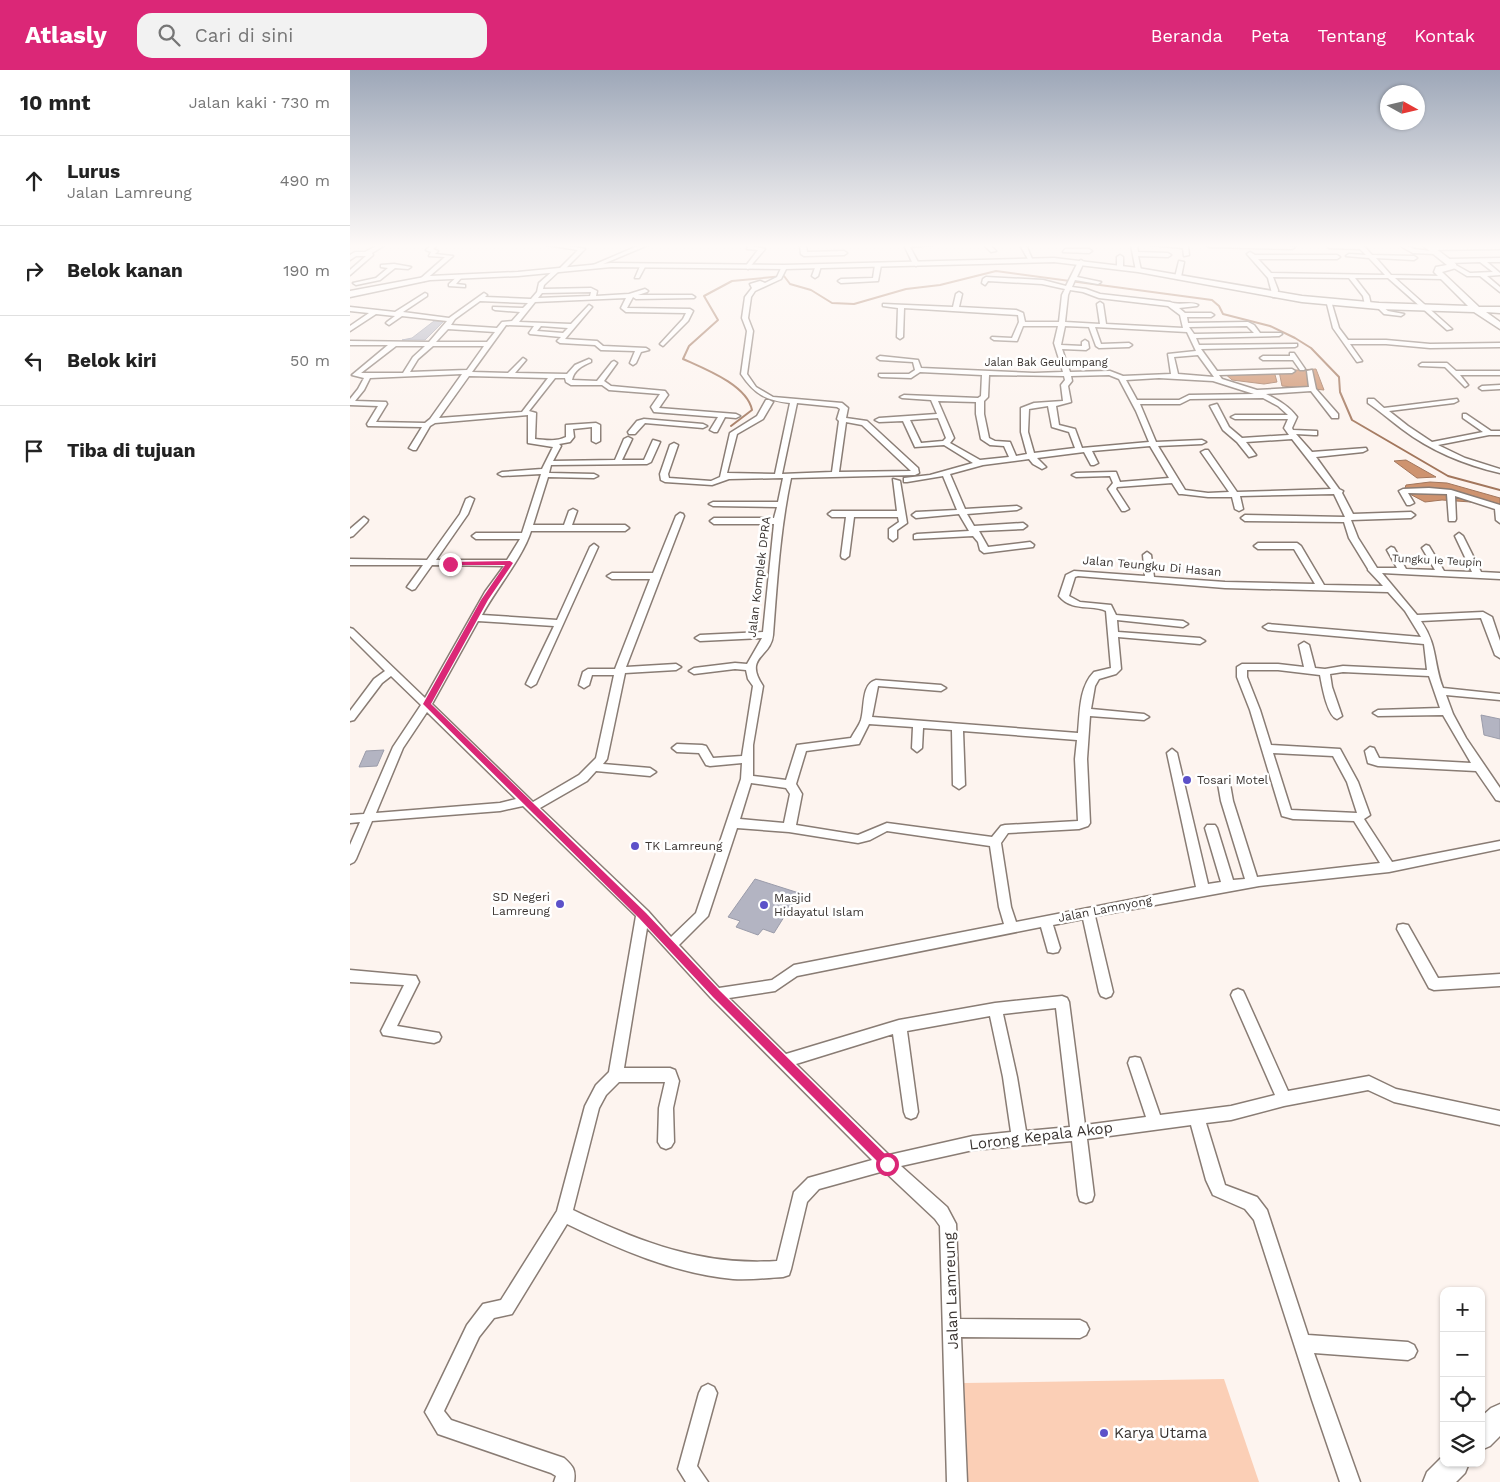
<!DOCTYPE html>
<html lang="id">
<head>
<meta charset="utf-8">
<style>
	body { margin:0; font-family:"Work Sans",sans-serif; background:#f2f2f2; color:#222 }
	.controls { position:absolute; right:15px; bottom:15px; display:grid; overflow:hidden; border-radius:10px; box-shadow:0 1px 4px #0004 }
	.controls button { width:45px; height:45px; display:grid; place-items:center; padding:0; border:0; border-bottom:1px solid #e0e0e0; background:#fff; color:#222; font:25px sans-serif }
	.compass { position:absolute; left:1030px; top:15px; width:45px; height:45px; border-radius:50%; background:#fff; box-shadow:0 1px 4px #0004; rotate:98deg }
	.stop { position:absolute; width:15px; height:15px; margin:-11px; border:4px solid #db2777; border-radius:50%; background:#fff }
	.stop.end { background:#db2777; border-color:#fff; box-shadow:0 1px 5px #0008 }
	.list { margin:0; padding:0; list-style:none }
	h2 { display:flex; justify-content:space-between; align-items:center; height:65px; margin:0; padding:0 20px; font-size:21px }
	h2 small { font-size:16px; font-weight:400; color:#767676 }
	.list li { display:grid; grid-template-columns:32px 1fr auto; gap:15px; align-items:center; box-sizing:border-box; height:90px; padding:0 20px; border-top:1px solid #e0e0e0 }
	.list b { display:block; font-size:19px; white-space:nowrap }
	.list p { margin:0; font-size:16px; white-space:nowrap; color:#767676 }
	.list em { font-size:16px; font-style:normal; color:#767676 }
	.icon { flex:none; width:28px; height:28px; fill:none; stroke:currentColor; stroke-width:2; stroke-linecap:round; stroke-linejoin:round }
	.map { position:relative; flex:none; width:1150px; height:1412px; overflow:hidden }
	header { display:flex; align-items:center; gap:30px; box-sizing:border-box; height:70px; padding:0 25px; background:#db2777; color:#fff }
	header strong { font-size:24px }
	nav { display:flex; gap:28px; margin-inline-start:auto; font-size:18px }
	.search { width:350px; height:45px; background:#f2f2f2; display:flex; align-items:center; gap:12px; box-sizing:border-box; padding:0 18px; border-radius:15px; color:#767676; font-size:19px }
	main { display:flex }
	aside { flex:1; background:#fff }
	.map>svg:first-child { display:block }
</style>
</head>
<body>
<header>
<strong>Atlasly</strong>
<div class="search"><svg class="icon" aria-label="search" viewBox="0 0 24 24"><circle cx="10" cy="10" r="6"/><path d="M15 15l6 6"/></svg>Cari di sini</div>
<nav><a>Beranda</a><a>Peta</a><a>Tentang</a><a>Kontak</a></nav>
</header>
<main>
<aside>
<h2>10 mnt<small>Jalan kaki · 730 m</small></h2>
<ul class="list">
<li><svg class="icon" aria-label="ahead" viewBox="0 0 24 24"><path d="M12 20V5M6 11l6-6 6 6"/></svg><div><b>Lurus</b><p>Jalan Lamreung</p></div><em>490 m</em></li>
<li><svg class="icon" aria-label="right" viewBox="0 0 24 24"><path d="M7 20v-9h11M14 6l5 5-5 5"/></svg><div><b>Belok kanan</b></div><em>190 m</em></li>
<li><svg class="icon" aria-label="left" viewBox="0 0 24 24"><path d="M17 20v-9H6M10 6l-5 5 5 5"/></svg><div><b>Belok kiri</b></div><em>50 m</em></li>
<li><svg class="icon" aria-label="arrive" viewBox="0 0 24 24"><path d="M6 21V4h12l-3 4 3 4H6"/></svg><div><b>Tiba di tujuan</b></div></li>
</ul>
</aside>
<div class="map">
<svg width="1150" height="1412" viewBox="0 0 1150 1412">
	<rect width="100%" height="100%" fill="#fdf4ef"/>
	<path fill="#fbcfb6" d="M874,1309L909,1412H618L614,1313Z"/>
	<path fill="#ce936f" stroke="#a2765c" d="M966,299L974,320L932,316L929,301Z
		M887,300L924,301L927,312L914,314L882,310L872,301Z
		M1056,390L1086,407L1067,408L1044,391Z
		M1080,412L1097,413L1150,428V434L1092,430L1075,432L1054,421L1056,415Z"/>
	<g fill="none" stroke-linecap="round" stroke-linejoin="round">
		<path stroke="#a2765c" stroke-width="2" d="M381,356L402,340C397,315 355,299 333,289L339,276L368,250L354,226L382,211L434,206L440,214L461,220L482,233L504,234L556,219L590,215L646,201L862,230L869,236L873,244L920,256L945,268L961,278L989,307L990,322L1002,350L1098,406L1150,420"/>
	</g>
	<path fill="#b3b4c2" stroke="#9b9caa" d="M84,251L93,252L75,270H52L62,268Z
		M1131,645L1150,649V669L1134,665Z
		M34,680L27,696L9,697L16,681Z
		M405,809L449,823L424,863L413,859L408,865L386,857L390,851L378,847Z"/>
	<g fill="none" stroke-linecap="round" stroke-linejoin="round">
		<g stroke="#897c74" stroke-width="3">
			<path id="street" d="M28,175H35L22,183L23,185L0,205V200L16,186H6L0,190V185L5,182H15Z
				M81,175H87L83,179L88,181L85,184L103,186L74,211H70V209L95,187L79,186L81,182L76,180Z
				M197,175H214L235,179L213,201H209L194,215L193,219L241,218L247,221L246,226L279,224L295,219L298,221L297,222L288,225H342L345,227L344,228L286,229L283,227L277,238L340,239L343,241L338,251L313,276L310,274L333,249L336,243L276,242L271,238L276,228L185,232L169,252L221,254L239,235L242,237L215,269L247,271L253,276L296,278L299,280L291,282L286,293L283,295L280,293L285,281L251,280L245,275L210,273L207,271L211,267L180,264L179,263L184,256L156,255L122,302L158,303L173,288L176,290L165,303L217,304L225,295L239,289L241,290V292C232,296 224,300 222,310L247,311L262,292L264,291L267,293L254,311L261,316L315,321L318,325L309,338L386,344L390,346L386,348L375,347L367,362H364L360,360L368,347L304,342L301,337L310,324L259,320L252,315H221L216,312L215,308H205L179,341L186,343L185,369C196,370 206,372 216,367V355L246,353L250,355V371L246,373L242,371V357L223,359L224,367L220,372L209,374L211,376L203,391L265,390L274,369L278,367L282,369L272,390H294L303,370L310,372L301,392L297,394L201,395L199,403L244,404L248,406L244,408L198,407L183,455H214L219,441L223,439L227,441L222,455H275L279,458L275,461H181C173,487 146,519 132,545L207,550L240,477L244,474L248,477L186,614L181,617L176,614L204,556L128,551L82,634L183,732L229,705L246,688L264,605H242L239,615L234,618L229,615L233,602L238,599H265L300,509H262L257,506L262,503H303L326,446L330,443L333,444L334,446L276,597L326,594L331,597L326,600L275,603L257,689L253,694L300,698L306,702L300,706L246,701L237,711L190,738L298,841L321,867L346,843L391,709L392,693L360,696L356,695L349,683L327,682L322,678L327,674L352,675L356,676L363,688L392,686L403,616L398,609L396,600L385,599L344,604L339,601L344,598L385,593L397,594L412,568L350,571L345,568L350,565L413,562L424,454H364L360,451L364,448H424L427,437L363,436L359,434L363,432H428L433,408L379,409L362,415L315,412L311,410L310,404L320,375L324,373L328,375L318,404L319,408L361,411L370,407L380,363L407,346L416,330H419L423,332L413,349L387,364L377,403L425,404L440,333C416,330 405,325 391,304L397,261L392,248L395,227L402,218L400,214L410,211L415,213L427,207L432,196L437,197L431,209L405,221L401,227L398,248L403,261L397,304L406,317L423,327L492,333L498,338L496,348L517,351L568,398L569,403L565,405L441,408C430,460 427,513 423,565C421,588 393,586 413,616L403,675V706L436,710L447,675L501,668C504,662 509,656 511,650C515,637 511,614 526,610L591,615L596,618L591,621L528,616L522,647L728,663C730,643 729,617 744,602L761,598L756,541C741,534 722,542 709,526L716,505L724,501L795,506L793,485L797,482L801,485L804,507L875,512L965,514L944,479H908L904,476L908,473H947L951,476L974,515L1033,516L1018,500V499L999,468L994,452L895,451L891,448L895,445L995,447L984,424L890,426L893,439L889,441L885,439L882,427H858L832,424H829L822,413L767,417L766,419L779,439L775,441H772L758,419L763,413L760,406L726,407L722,405L726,403L763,402H766L770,412L819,408L800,376L742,381L748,393L744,395H741L734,382L687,388L696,397L692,399L683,394L679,389L633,395L600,404L615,439L667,436L671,438L667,440L617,444L624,456L673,453L677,456L673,459L629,461L638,477L680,472L684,475L683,477L634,483L630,480L628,472L623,466L564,469V465L567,464L619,461L609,444L566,448L562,445L566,442L607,440L593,406L557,412H554V408L580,405L623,393L594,375L565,377L553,351L529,352L525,350L529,348L587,344L581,330L552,328L550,327L554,325L628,328L631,326L632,305L570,302L561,308L531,307L529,306V304H559L565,300L563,292L530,290L527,288L530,286L568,290L571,298L684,303L713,302L704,273L708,256H673L667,271L644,270L641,268L642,267L662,268L669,252L668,245L554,238L553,267L550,269L547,267L548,238L533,236V234L603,237L606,224L609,222L612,224L609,237L666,240L673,243L675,252H709L712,225L715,219L692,214L638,211L635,215L632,213L633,209L636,207L693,210L716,216L728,192L731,190L734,192L727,207L751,212L748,214L725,210L722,217L736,219L750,224L820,232C829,236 840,231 848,235L847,236L829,238L835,243H861L864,245L861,247H837L838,253L898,252L904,255L910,263H931L932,264L929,266L846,268L849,275L947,274V276L945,277L851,279L867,301L942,299L945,301L942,303L869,305L872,309L907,320L959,317L957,301L962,300L966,319L988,344V348H982L961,321L916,324C928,330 939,336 947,347L942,358L943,360L967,361V365H964L946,364L962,382L1016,378L1017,380L1013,382L966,387L989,419L993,421L992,423L1003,444L1061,442L1065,445L1061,448L1001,450L1008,468L1027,498H1047L1037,480L1041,477L1044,478L1056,499L1085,500L1072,478L1076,475L1079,476L1094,501L1122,502L1105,466L1109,463L1113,466L1131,502L1150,503V509L1032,503L1067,545L1133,542L1142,547L1150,571V588L1145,585L1131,548L1071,551C1088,576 1083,592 1093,618L1150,624V630L1096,625L1103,644L1116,668L1150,718V731L1146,730L1126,701L1028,696L1018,693L1015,681L1020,677L1024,678L1029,688L1121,693L1093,645L1028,646L1023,643L1028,640L1090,638L1079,606L993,602L980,604L982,617L992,646L987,649C977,646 972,615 970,605L928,600H897V607L910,640L921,675L990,679L1008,712L1020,745L1014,749L1042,792L1150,771V779L1039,802L909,816L745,846L763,922L761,926L756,928L751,926L749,922L733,849L703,855L710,878L708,882L703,883L698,882L691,857L447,906L425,921L379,928L436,984L549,950L645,933L712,926L717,928L719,932L735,1055L796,1047L778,993L780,988L785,987L790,988L792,993L810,1045L881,1036L925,1025L881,925L883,921L888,919L893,921L895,925L938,1021L1019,1006L1046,1019L1150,1041V1055L1044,1032L1018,1020L934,1036L881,1050L856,1053L875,1115L907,1127L917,1140L958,1265L1058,1272L1064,1275L1067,1281L1064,1287L1058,1290L964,1283L1010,1412H990L962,1330L904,1150L895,1139L863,1125L856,1110L841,1055L737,1069L744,1125L742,1131L736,1133L730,1131L728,1125L722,1071L623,1080L551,1096L597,1137L606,1154L610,1249L730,1250L736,1253L739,1259L736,1265L730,1268L611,1267L617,1412H597L590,1156L585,1149L534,1101L469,1119L457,1132L441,1199L439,1205L433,1207C416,1208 400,1210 383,1209C326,1204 268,1179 217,1154L162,1244L144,1248L129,1267L94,1341L101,1350L214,1388C223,1396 226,1400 224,1412H204L206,1406L201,1403L88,1364L75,1342L78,1336L117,1255L133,1234L151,1230L207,1141L235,1036L246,1015L259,1002L286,846L173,736L150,741L22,751L6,789L4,792L0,794V775L10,752L0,753V745L14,744L43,677L71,635L41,606L32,613L4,650L0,651V641L24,609L35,601L0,566V558L3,559L75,628L135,522L154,496L82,495L65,519L62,520L57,517L73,495H0V489L77,490L110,444L116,429L120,427L124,429L118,444L86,490H157L170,469H126L122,466L126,463H172L191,404L152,406L148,404L152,402L192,399L203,377L178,373V345L85,353L80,356L66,380H63L59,378L72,357L18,356L17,354L28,336L0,335V329L8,319L14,308L2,305L38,275H0V271L79,272L97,251L52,246L39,255L36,253L37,252L45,246L26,244L0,261V256L19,243L0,241V237L45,242L75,223L77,224V226L53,242L99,248L134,223L137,225L135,227L181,229L187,222L189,213L205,199H209L228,180ZM720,220L733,222L749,228L818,236L830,245L833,258L756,254L753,234L750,232L747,234L750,254L715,252L718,225ZM241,222L240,226L188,228L192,223ZM130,231L178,233L173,238L143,237V239L145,240L170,242L162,251L152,252L147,258L101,255L105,249ZM191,256L218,258L213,263L187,261ZM715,256L739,257L746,276L749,278L779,277L782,275L779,273L751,274L745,257L837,262L846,281L818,284L821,304L773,306L760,301L720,302L712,279L736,280L739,278L738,272L735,270L732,272V276L711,275ZM897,256L904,263L844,264L839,257ZM98,259L145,262L137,272H86ZM46,276H75L63,287L53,303H11ZM83,276H134L117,300L60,302L68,289ZM848,285L864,307L828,304L824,287ZM112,304L80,349L75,353L26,352L37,334L36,332L5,331L14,320L20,308ZM639,305L714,306L715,310L711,315L713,331L684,333L671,338V362L677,384L666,386L660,372L645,371L639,368L634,344V331L638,327ZM759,305L769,309L786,341L799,372L732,378L725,359L709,355L706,336L721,332L718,316L722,311L721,306ZM119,306L198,308L172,342L89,348ZM809,308L863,311L904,324L839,325L829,330H787L776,310ZM913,328L928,336L938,345H885L881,347L885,349H938L934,358L939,365L892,368L879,357L867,334L860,336L873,360L887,372L899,387L906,385L896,372L942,369L981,419L887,422L858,380H855L851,382L879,422L858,423L835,420L808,376L852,374L856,372L852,370L806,372L790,334H830L840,329ZM588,331L626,332V344L631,369L640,375L654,376L659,387L630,390L600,373L604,368ZM447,333L487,337L490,339L487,349L489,351L482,402L432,404ZM698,336L702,357L719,362L725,378L684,383L678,362L679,339ZM588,348L596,368L593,371L571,373L560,350ZM496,352L512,355L561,401L489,402ZM728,506L875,518L1038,522L1055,541L1071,567L918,554L913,557L918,560L1074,574L1077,600L993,596L975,599L965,598L959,575L954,572L949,575L954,597L928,594H892L887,597V607L900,640L932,746L943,749L1004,751L1030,793L907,807L883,731L880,714L874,710L868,714L871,731L895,809L883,810L867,758L865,755H857L855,758L871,812L858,814L827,683L822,679L817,683L846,817L666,852L661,837L651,773L658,763L729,759L738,756L740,753L737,689L740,646L794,650L799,647L794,644L741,639L745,616L749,609L766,604L771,599L768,567L850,574L855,571L850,568L768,562L767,550L833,557L838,554L833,551L766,545L761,535L730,532L719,526L725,507ZM77,642L166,729L150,733L26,743L53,678ZM519,654L563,657L562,678L567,682L572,678L573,658L602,660L603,715L609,719L615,715L613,661L727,670L725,689L728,751L655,755L651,756L642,767L537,753L508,765L446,755L452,724L446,714L456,681L509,674ZM923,683L983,686L997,712L1007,743L941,740ZM401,713L436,718L440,724L434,753L390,749ZM387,758L439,762L508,773L520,770L537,761L640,776L649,837L654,854L444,895L422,910L369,918L329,875L358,846ZM297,858L361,928L522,1090L458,1108L444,1122L427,1191C351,1196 290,1172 223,1140L249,1038L256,1025L269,1012H315L309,1038L308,1072L311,1077L316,1079L321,1077L324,1072L323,1038L329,1011L325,1000L320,998H274ZM706,938L720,1057L676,1061L667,1007L653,944ZM640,946L653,1007L661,1062L623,1066L539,1085L446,994L543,964L554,1042L556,1047L561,1049L566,1047L568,1042L557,961Z
				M290,175H298L246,197L241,196Z
				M398,175L415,179L398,199L395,197L408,180L397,179Z
				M450,175H456L457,182L494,181L497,183L494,185L454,186L451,184Z
				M554,175H582L560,177L569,194L566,196L563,194Z
				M634,175H640L646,181L641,182Z
				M670,175H676L683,191H679Z
				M781,175H787L788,182L818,183L821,185L818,187L788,186L791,200L786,201Z
				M800,175L838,176L839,185L834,186L833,178Z
				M856,175H930L945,177L942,179L859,177Z
				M977,175H1013L1022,185L1064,186L1067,188L1064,190L1026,188L1041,205L1095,206L1093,209L1045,208L1102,259L1097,260L1038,208H1005L1019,226L1021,235L1018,237L1015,235L1013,226L999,208L923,207L928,220L927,227H923L918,208L897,184L900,182L905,185H987L990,187L987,189H908L921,203L1035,205L1019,188L996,186L999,184L1016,185L1010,179L979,178Z
				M1052,175H1056L1064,179L1088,182L1085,184L1063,183L1052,177Z
				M1150,175V179L1079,180L1076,178L1079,176Z
				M715,179H739L742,181L739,183L713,182Z
				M770,185L773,187V197L770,199L767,197V187Z
				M1150,188V192H1137L1150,203V205L1137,206L1150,217V222L1130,206H1117L1099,195L1104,194L1120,203L1143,202L1130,192L1099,193L1096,191L1099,189Z
				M829,191L834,192L831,207L828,209L825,207Z
				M528,193L531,195L528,211L491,213L488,211L491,209L523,208L525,195Z
				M44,194L61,197L58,199L45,198L30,210L6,215L3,213L26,208L38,198L31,197V195Z
				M291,194L296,195L289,208H285Z
				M466,195L471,196L468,206L465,208L462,206Z
				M109,205L112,207L106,214L115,215V217L99,216V214Z
				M976,230L981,231L989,258L998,270H1036L1080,274L1150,273V277L1080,278L1036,274H1000L1012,291L1007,292L983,258Z
				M1029,234L1038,241L1054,244L1051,246L1034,244L1026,236Z
				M940,283H944L955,299L954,300H950L943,290H913L910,288L913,286H940Z
				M1072,293H1097L1106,301H1150V305H1110L1118,315L1115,317L1095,297L1070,296L1069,295Z
				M1150,315V319L1132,320L1129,318L1132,316Z
				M1018,329H1024L1034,338L1107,329L1108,331L1104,333L1039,341L1058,356L1082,372L1133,362L1113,348V344H1116L1141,361H1150V365H1139L1088,375L1115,388L1150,399V403C1115,395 1081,381 1052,359C1040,350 1030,341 1018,333Z
				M294,349L353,354L357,356L353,358L295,353L285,364H279L278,362L287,351Z
				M543,409L550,411L557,453L547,460V468L543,471L539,468V459L549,452L548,447H504L499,486L495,489L492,488L491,486L496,447H482L478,444L482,441H547Z
				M1079,418L1101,420L1150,435V453L1146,450L1145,439L1105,426L1106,449L1105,451H1099L1097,424L1058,423L1064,433L1060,435H1057L1049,421L1053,419Z
				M14,447L18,450L17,452L3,466L0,467V459Z
				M1053,854L1058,855L1088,908L1150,904V916L1084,920L1079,918L1047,859L1048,855Z
				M0,900L66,906L69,912L47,956L89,963L91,967L89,971L84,973L33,965L31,961L54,915L0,912Z
				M358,1314L364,1317L367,1323L347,1396L358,1412H336L328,1399L349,1323L352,1317Z"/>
		</g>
		<g stroke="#897c74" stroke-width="3">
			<path id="secondary" d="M1072,175H1081L1106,194V198L1092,202L1129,237H1150V243L1136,242L1150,252V259L1124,242L1029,239L952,232L788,202L704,192L434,199L261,197L168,206L80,210L0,227V221L80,206L168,202L261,193L434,195L704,188L788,198L952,226L1029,233L1118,236L1084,202L1086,197L1097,195Z
				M1150,1334V1366L1140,1376L1131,1380V1347L1141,1338Z
				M1094,1385V1393H1119L1115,1403L1106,1412H1073L1077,1402Z"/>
		</g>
		<use href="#street" fill="#fff" fill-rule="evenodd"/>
		<use href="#secondary" fill="#fff" fill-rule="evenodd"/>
	</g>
	<linearGradient id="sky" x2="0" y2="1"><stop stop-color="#9da7b8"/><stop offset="0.47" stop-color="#fefaf8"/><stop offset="1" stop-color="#fefaf8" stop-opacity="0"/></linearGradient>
	<rect width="1150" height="373" fill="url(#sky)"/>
	<path fill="#db2777" d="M160,491L163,493L138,530L81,634L296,843L370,921L541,1090V1097H533L363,927L289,848L73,634L131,530L155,495H100L97,494L100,492Z"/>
	<g fill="#5c51c9" stroke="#fff" stroke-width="2">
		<circle cx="837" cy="710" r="5"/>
		<circle cx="285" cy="776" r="5"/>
		<circle cx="210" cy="834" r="5"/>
		<circle cx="414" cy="835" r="5"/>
		<circle cx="754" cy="1363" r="5"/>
	</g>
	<g text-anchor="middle" stroke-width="5" stroke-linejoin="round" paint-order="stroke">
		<g font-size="11" fill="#3a3431" stroke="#fff">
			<text x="696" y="296">Jalan Bak Geulumpang</text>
			<text transform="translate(1087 490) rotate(3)" y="4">Tungku Ie Teupin</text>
		</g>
		<g font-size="12" fill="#3a3431" stroke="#fff">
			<text transform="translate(802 496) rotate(5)" y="4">Jalan Teungku Di Hasan</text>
			<text transform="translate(409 507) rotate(-83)" y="4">Jalan Komplek DPRA</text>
			<text transform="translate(755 839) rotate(-11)" y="4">Jalan Lamnyong</text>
		</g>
		<g font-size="12" fill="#3a3431" stroke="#fff" text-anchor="start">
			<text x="847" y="714">Tosari Motel</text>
			<text x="295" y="780">TK Lamreung</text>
			<text x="200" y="831" text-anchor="end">SD Negeri<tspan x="200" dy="14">Lamreung</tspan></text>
			<text x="424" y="832">Masjid<tspan x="424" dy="14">Hidayatul Islam</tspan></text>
		</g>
		<g font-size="15" fill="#3a3431" stroke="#fff">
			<text transform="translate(691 1066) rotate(-7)" y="5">Lorong Kepala Akop</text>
			<text transform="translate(601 1221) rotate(-92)" y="5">Jalan Lamreung</text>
		</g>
		<g font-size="15" fill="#3a3431" stroke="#fff" text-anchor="start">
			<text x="764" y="1368">Karya Utama</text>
		</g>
	</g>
</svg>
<div class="controls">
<button>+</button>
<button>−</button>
<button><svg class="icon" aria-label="locate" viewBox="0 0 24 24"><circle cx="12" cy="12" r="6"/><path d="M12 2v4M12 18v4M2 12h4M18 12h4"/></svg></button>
<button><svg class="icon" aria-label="layers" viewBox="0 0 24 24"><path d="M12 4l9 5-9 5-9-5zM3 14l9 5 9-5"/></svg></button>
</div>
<svg class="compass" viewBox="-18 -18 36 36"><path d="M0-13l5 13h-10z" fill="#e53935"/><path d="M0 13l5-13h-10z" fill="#767676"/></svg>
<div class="stop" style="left:537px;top:1094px"></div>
<div class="stop end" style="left:100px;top:494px"></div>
</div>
</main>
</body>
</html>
